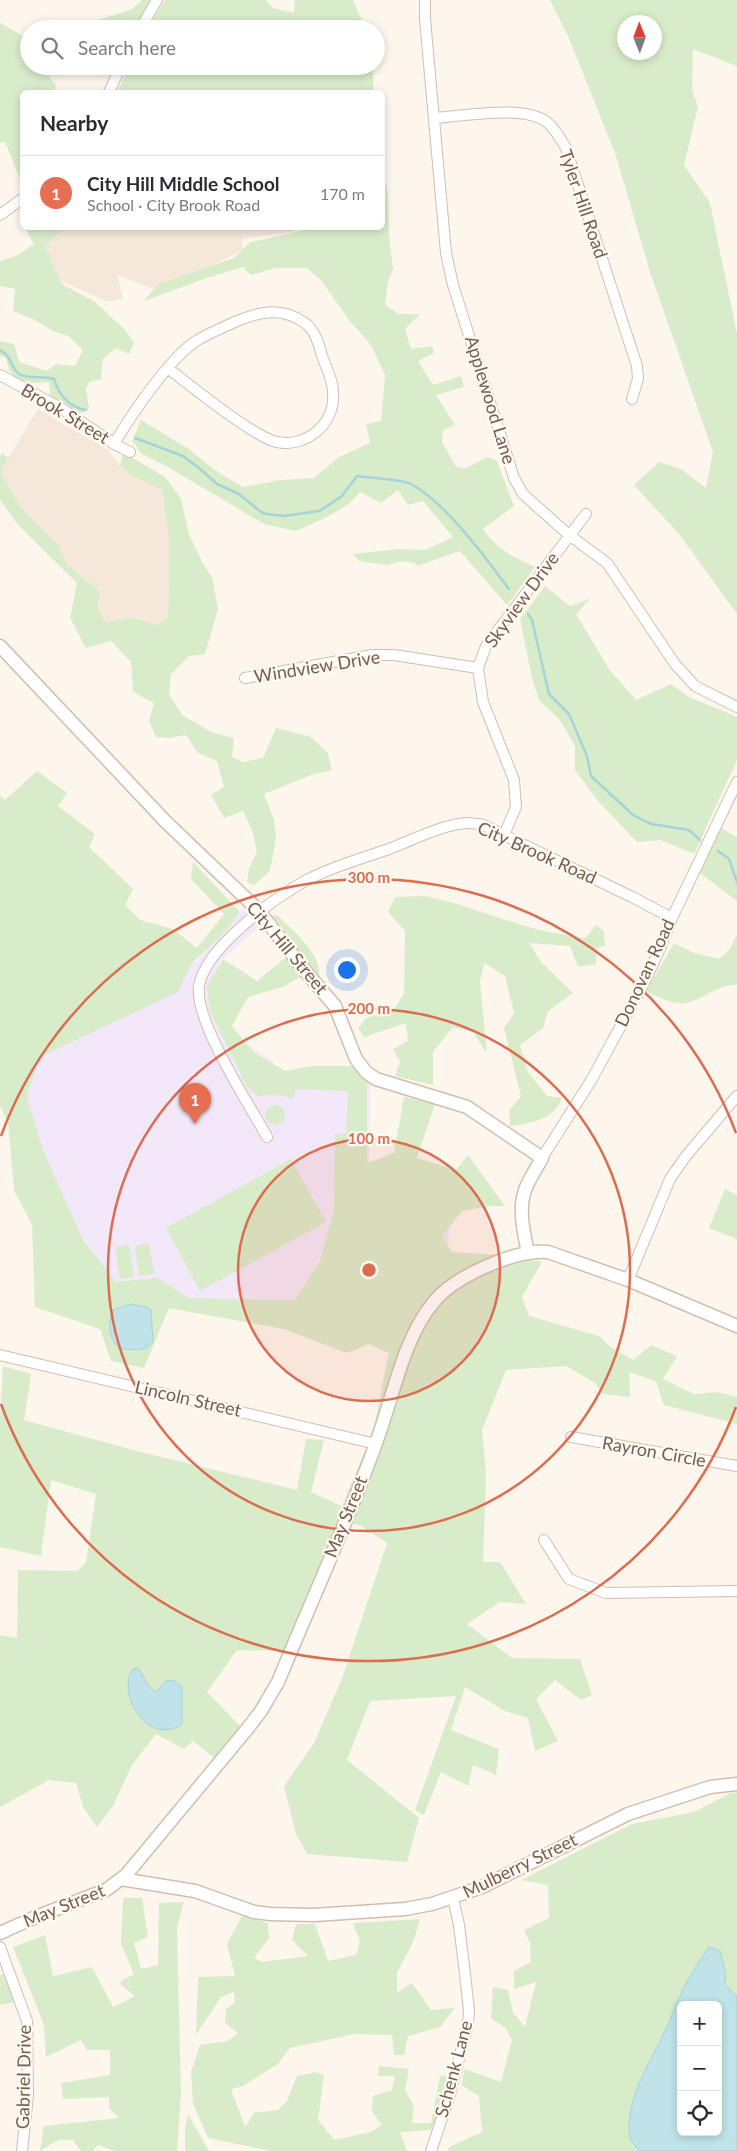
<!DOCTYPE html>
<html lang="en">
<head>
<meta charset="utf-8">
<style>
	body { margin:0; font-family:Lato,sans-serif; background:#f2f2f3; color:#2b2b33 }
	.controls { position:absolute; right:15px; bottom:15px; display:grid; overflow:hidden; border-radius:8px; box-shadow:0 2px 8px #0003 }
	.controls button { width:45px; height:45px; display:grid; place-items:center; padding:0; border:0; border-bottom:1px solid #e1e1e2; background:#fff; color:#2b2b33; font:25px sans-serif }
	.compass { position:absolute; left:617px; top:15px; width:45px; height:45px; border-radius:50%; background:#fff; box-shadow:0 2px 8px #0003; rotate:359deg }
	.you { position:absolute; left:346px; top:969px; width:18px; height:18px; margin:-12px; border:4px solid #fff; border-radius:50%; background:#1a73e8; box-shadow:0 0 0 8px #1a73e833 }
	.badge { display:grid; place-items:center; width:32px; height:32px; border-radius:50%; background:#e76f51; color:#fff; font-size:16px; font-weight:700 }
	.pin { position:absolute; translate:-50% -41px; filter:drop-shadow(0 1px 2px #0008) }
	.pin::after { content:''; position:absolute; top:26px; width:18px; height:15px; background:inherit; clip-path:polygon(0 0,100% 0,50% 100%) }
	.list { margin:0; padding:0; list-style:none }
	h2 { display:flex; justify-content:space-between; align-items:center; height:65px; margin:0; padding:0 20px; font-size:21px }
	h2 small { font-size:16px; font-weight:400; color:#7c7c81 }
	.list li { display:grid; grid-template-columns:32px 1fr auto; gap:15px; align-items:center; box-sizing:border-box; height:75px; padding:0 20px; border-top:1px solid #e1e1e2 }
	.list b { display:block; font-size:19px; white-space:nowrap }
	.list p { margin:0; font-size:16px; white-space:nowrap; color:#7c7c81 }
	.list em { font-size:16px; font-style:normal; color:#7c7c81 }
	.icon { flex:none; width:28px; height:28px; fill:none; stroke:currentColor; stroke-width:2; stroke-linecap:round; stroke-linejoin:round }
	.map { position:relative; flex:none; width:737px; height:2151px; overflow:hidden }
	.search { position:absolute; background:#fff; box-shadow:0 2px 8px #0003; left:20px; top:20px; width:365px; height:55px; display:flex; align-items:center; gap:12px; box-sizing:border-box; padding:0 18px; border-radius:28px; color:#7c7c81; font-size:19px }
	.panel { position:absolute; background:#fff; box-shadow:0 2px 8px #0003; left:20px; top:90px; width:365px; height:140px; border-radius:8px }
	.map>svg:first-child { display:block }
</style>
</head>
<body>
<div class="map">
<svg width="737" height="2151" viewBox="0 0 737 2151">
	<rect width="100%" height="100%" fill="#fdf6ec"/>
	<path fill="#f5e8da" d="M59,228H315L242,239L243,250L159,291L117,275L123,299L109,302L58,280L41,247Z
		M38,409L108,450L120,466L130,474L162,490L169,539L168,618L155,625L137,618H124L106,623L98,608L100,592L67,564L58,544L20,506L1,473L8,458Z"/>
	<path fill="#f3e8fa" d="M243,908L259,927L218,963L246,995L224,1029L274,1062L271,1073L351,1068L370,1082L369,1165L453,1211L442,1281L409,1321L79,1291L18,1174L22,1064L127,911L195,963Z"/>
	<path fill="#d8ecc9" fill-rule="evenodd" d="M142,0H153L136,29H71L132,9Z
		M165,0H266L273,8L294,13L295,0H353L366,29H147Z
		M550,0H737V66L693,49L692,90L698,107L684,165L710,203L737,334V614L679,534L634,485L659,462L681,469L706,488L713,452L651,275L615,153L569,38ZM624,22H654V52H624Z
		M0,23L29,39V66H52L49,77L56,85L54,92H22V184L5,142L0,143Z
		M130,66H373V92H117Z
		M383,175L388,193L389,235L393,270L388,281L385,305L399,314H420L405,329L411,349L432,346L434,353L418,361L433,385L461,376L464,387L436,395L455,425L443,430L442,442L456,467L467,468L487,457L497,461L514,506L483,529C497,549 514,558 535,567L507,605L460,551L417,566L415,563L401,561L388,565L359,561L353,554L399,549L425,550L453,537L423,501L408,505L398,490L381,503L360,492L349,504L327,517L296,531L264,524L168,467L142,454L132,441L141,420L189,449L216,471L243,487L280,480L314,478L339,457L370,443L366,424L381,421L385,375L371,345L349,320L320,279L307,268H275L251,275L243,267L204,279L144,301L158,284L234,258L250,242L316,228H382Z
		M25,228H63L45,246L62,284L95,302L125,330L134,343L129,354L116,348L103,359L101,379L89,382L86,389L89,408L82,413L70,408L50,395L49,382L32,383L15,379L9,370L6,358L0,356V341L14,344L19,362L47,371L56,364L75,366L83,350L68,336L53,331L33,319L13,311L15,289L0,286V261L16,256L34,244Z
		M123,452L166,478L181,499L189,534L203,564L212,577L218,609L205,654L189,656L171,674L169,694L182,715L211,732L234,738L232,757L243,762L263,758L276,728L311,737L328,753L332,770L311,775L264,794L274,820L276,838L270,871L254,885L247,882L249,868L257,852L252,830L243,811L224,818L211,795L224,787L217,761L198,753L186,735L169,738L156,737L149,721L154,703L133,692L131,662L111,641L86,648L70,618L77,583L18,525L0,500V457L2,453L8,458L1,473L20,506L58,544L67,564L100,592L98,608L106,623C127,617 134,616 155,625L168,618L169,539L162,490L130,474L120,466Z
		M545,586L570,606L590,599L576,614L609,669L636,700L671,684L689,697L737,717V760L694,854L661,840L637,842L598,801L575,770V746L560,720L539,700L532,678L520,619Z
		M37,771L67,793L58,806L95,834L89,847L133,889L125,905L140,920L173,929L197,948L224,914L191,879L193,862L240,912L222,935L191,964L178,992L40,1057L27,1096L43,1150L83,1240L116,1282L158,1278L189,1298L295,1300L320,1261L334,1210L335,1134H346L348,1091L297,1089L292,1099L283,1095L258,1096L247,1087L210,1011L207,986L223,959L257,981L285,958L302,976L283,987L248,997L232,1026L254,1053L285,1071L311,1066H353L367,1082V1163L394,1153L404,1097L435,1104L417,1158L456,1170L468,1155L505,1206H490L462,1211L442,1236L452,1252L500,1255L542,1262L522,1297L529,1316L599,1336L609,1346L633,1360L651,1345L677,1356L663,1379L694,1394L718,1392L737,1397V1424L664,1405L656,1381L629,1372L630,1397L603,1394L595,1383L566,1366L506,1370L482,1430L486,1473L483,1562H500L526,1604L500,1602L467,1624L512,1658L580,1659L592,1695L581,1700L555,1680L536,1699L558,1741L535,1751L528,1718L505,1711L465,1687L451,1730L499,1749L496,1775L473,1765L468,1786L441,1772L424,1815L415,1810L456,1696L370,1701L347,1760L419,1818L407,1862L307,1854L296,1834L284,1786L314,1743L341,1681L387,1543L361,1526L339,1521L283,1651L237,1650L207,1692L240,1726L214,1758L193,1741L184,1749L156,1734L132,1765L113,1806L97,1827L83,1807L76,1783L49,1780L0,1807V1635L17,1638L18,1570L77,1571L86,1563L96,1494L51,1480L41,1556L0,1547V1419L3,1366L31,1374L24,1420L137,1451L297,1490L306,1439L324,1440L311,1492L342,1506L373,1431L389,1353L369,1344L347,1353L284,1329L169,1308L144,1368L111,1361L100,1329L35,1307L32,1225L14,1190L8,1122L0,1106V795L5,800Z
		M721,828L737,837V901L700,873Z
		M424,896C463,903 498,919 536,929C552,933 569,935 586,938L596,925L604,931L605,946L597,947L596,964L578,967L570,946L529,943L542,963L573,993L548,1011L543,1028L520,1045L528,1072L547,1096L562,1098C554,1120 530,1123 510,1126L509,1111L521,1096L504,1028L514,1013L505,976L484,963L480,982L487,1054L473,1032L453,1027L433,1052V1085L395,1076L400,1062L393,1049L408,1041L406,1023L364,1037L358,1029L365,1019L395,1008L404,993L405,931L388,912L395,897Z
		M277,915C292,930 323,954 319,978L272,916Z
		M737,934V985C719,984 707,997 690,1002C677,1007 658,997 646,991L674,943L694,953L719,959L730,949Z
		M265 1115a10 10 0 1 1 20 0a10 10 0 1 1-20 0Z
		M291,1159L326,1222L200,1291L166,1228Z
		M725,1189L737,1195V1239L709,1228Z
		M149,1243L154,1274L139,1276L135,1246Z
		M129,1245L134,1277L120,1279L115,1247Z
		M731,1793H737V2151H448L449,2147L482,2132L479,2096L461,2085L465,2069L501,2082L512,2040L505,2027L491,2019L493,1987L508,1990L513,2012L525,2027L536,1982L514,1989V1971L531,1962L530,1943L524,1930L549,1918L548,1885L521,1880L632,1824L694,1812ZM681,2005H718V2132H681Z
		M123,1898H142L148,1937L134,1943L141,1969L158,1965L159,1903L184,1902L177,1928L181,2094L177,2151H115L98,2145L92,2151H81L73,2140H58L40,2151L44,2126L119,2118L109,2108V2097L63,2099L61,2083L110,2075V2050H87L81,2040L46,2057L44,2025L13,1947L45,1935L53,1976L92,1967L113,2007L135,1996L120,1984L123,1979L134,1975L121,1943Z
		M242,1916L268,1923L269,1938L254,1958L263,1962L308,1956L292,1940L296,1924H315L328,1961L356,1955L360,1941L353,1923L420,1919L414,1940L397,1973V1993L412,1983L431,2010L455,2008L440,2027L408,2036L404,2055H394L392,2035L354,2034L290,2048L278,2064L243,2086L231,2089L245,2127L254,2113L278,2110L287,2101L297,2076L316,2072L324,2075L318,2120L334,2140L371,2132L382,2125L372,2112L373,2096L392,2090L395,2076H378L379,2066L409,2069L405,2090L414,2106L412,2123H431L440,2076L455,2075L431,2130L400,2132L407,2151H271L208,2138L193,2103L191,2072L200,2045L228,2041L238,2033L225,2023L226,2009L235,2002L234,1992L221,1997L196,2035L198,1977L235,1976L227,1944Z
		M3,1974L16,2002L0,2005V1975Z
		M188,2114L206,2146L210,2151H185V2129Z"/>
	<path fill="#bfe3e8" stroke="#a5d3da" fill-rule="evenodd" d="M131,1304L147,1307L151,1310L153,1342C147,1352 129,1350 119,1348C109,1339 107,1322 113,1310Z
		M138,1668C145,1676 146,1688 157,1692C163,1685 163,1678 175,1681L182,1686V1724C150,1748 115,1694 133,1669Z
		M709,1947L720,1951L726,1973L725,1985L737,1996V2151H639C634,2145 629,2138 629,2131C628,2089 657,2054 671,2017C681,1991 693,1969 709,1947ZM681,2005H718V2132H681Z"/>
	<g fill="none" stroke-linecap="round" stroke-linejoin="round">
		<path stroke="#a5d3da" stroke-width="2.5" d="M0,350C12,356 10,367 19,374C29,380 43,375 54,379C59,395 69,407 86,410
			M135,438L183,456L199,468L217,484L239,494L261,512L266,514L284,516L319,511L341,497L357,476C370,478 402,479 411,484C447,504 484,556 509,589
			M528,614L532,620L549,694L569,714L587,756L591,776L633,815L651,824L689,830L700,840
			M718,851L729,859L737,882"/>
		<g stroke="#d1beb0" stroke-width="12">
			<path id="minor" d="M425,0V19L446,253L453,285L514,478L523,494L569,535L607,563L675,664L695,686L737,707
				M140,29L157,0
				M109,92L121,66
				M435,118C464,116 526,104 548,123C556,130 561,140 566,148L637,366L638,379L632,399
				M0,215L22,199
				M0,375L64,410L114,444L130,452
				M114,444C131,415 169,359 196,341C209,333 224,327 237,321C261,311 283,307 305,323C315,330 319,344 322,356C326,367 333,380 333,392C336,423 307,448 277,442C255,438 188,384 168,368
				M245,678L372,655H394L478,668
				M504,835L516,807L514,780L483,702L478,668L486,646L586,514
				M267,1137C249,1104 194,1021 199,986C205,948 274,898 307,880C331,867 363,858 389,849C410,841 446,823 468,823C472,823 478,824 483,825L632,897L672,918
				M542,1158L592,1079L644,983L659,951L672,918L737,782
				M628,1280L670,1179L686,1156L737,1096
				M0,1355L376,1444
				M571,1437L737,1466
				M544,1540L569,1579L606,1593L737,1591
				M0,1947L27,2021L28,2095L22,2151
				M431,2151L450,2094L468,2024L469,2011L465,1974L459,1925L453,1898"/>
		</g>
		<g stroke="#d1beb0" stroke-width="15">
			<path id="tertiary" d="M0,646L165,821L259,911L305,971L335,1006L356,1059L366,1072L376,1079L467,1107L542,1158C537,1168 529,1179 525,1190C518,1210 524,1233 528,1253
				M121,1879L195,1891L254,1912L270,1914L314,1915L405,1909L432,1904L482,1887L628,1814L710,1787L737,1784
				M0,1933L38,1916L106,1890L126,1875L248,1728L261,1711L278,1682C311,1602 347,1524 376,1443C393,1398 403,1339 433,1303C453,1277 515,1249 548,1252L628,1280L737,1326"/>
		</g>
		<use href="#minor" stroke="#fff" stroke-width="10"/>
		<use href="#tertiary" stroke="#fff" stroke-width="12"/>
	</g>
	<circle cx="369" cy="1270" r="131" fill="#dc6d51" fill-opacity=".12"/>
	<g fill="none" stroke="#dc6d51" stroke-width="2.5">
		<circle cx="369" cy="1270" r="131"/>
		<circle cx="369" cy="1270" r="261"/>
		<path d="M736 1407A392 392 0 0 1 1 1404M1 1136A392 392 0 0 1 736 1133"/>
	</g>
	<g text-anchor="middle" stroke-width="4.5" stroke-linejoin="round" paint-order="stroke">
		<g font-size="18" fill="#7a5c4d" stroke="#fffaf3">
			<text transform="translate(583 204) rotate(71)" y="6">Tyler Hill Road</text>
			<text transform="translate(490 400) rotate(73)" y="6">Applewood Lane</text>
			<text transform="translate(65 414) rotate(31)" y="6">Brook Street</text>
			<text transform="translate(522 600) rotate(-54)" y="6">Skyview Drive</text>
			<text transform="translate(317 667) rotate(-9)" y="6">Windview Drive</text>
			<text transform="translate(537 853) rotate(24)" y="6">City Brook Road</text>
			<text transform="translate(287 948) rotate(50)" y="6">City Hill Street</text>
			<text transform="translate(645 973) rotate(-65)" y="6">Donovan Road</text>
			<text transform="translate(188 1399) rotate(13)" y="6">Lincoln Street</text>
			<text transform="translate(654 1452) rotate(10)" y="6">Rayron Circle</text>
			<text transform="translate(346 1517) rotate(-68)" y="6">May Street</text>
			<text transform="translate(520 1866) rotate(-26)" y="6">Mulberry Street</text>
			<text transform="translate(64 1906) rotate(-22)" y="6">May Street</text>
			<text transform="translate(454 2069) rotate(-75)" y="6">Schenk Lane</text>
			<text transform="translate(24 2077) rotate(-89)" y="6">Gabriel Drive</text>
		</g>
	</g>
	<circle cx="369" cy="1270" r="8" fill="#dc6d51" stroke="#fffaf3" stroke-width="2.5"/>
	<g font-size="15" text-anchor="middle" font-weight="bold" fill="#dc6d51" stroke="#fffaf3" stroke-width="4.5" stroke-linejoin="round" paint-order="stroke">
		<text x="369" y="883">300 m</text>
		<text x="369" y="1014">200 m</text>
		<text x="369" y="1144">100 m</text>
	</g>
</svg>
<div class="controls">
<button>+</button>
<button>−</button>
<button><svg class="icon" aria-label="locate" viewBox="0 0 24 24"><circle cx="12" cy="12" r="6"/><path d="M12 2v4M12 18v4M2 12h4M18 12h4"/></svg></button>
</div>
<svg class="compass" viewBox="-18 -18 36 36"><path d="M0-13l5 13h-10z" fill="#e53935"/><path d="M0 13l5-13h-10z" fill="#7c7c81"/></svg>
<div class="you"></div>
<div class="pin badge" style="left:195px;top:1124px">1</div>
<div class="search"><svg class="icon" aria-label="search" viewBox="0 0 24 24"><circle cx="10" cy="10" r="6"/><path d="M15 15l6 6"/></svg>Search here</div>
<section class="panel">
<h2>Nearby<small></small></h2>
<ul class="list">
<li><span class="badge">1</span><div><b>City Hill Middle School</b><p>School · City Brook Road</p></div><em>170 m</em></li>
</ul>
</section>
</div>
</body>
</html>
